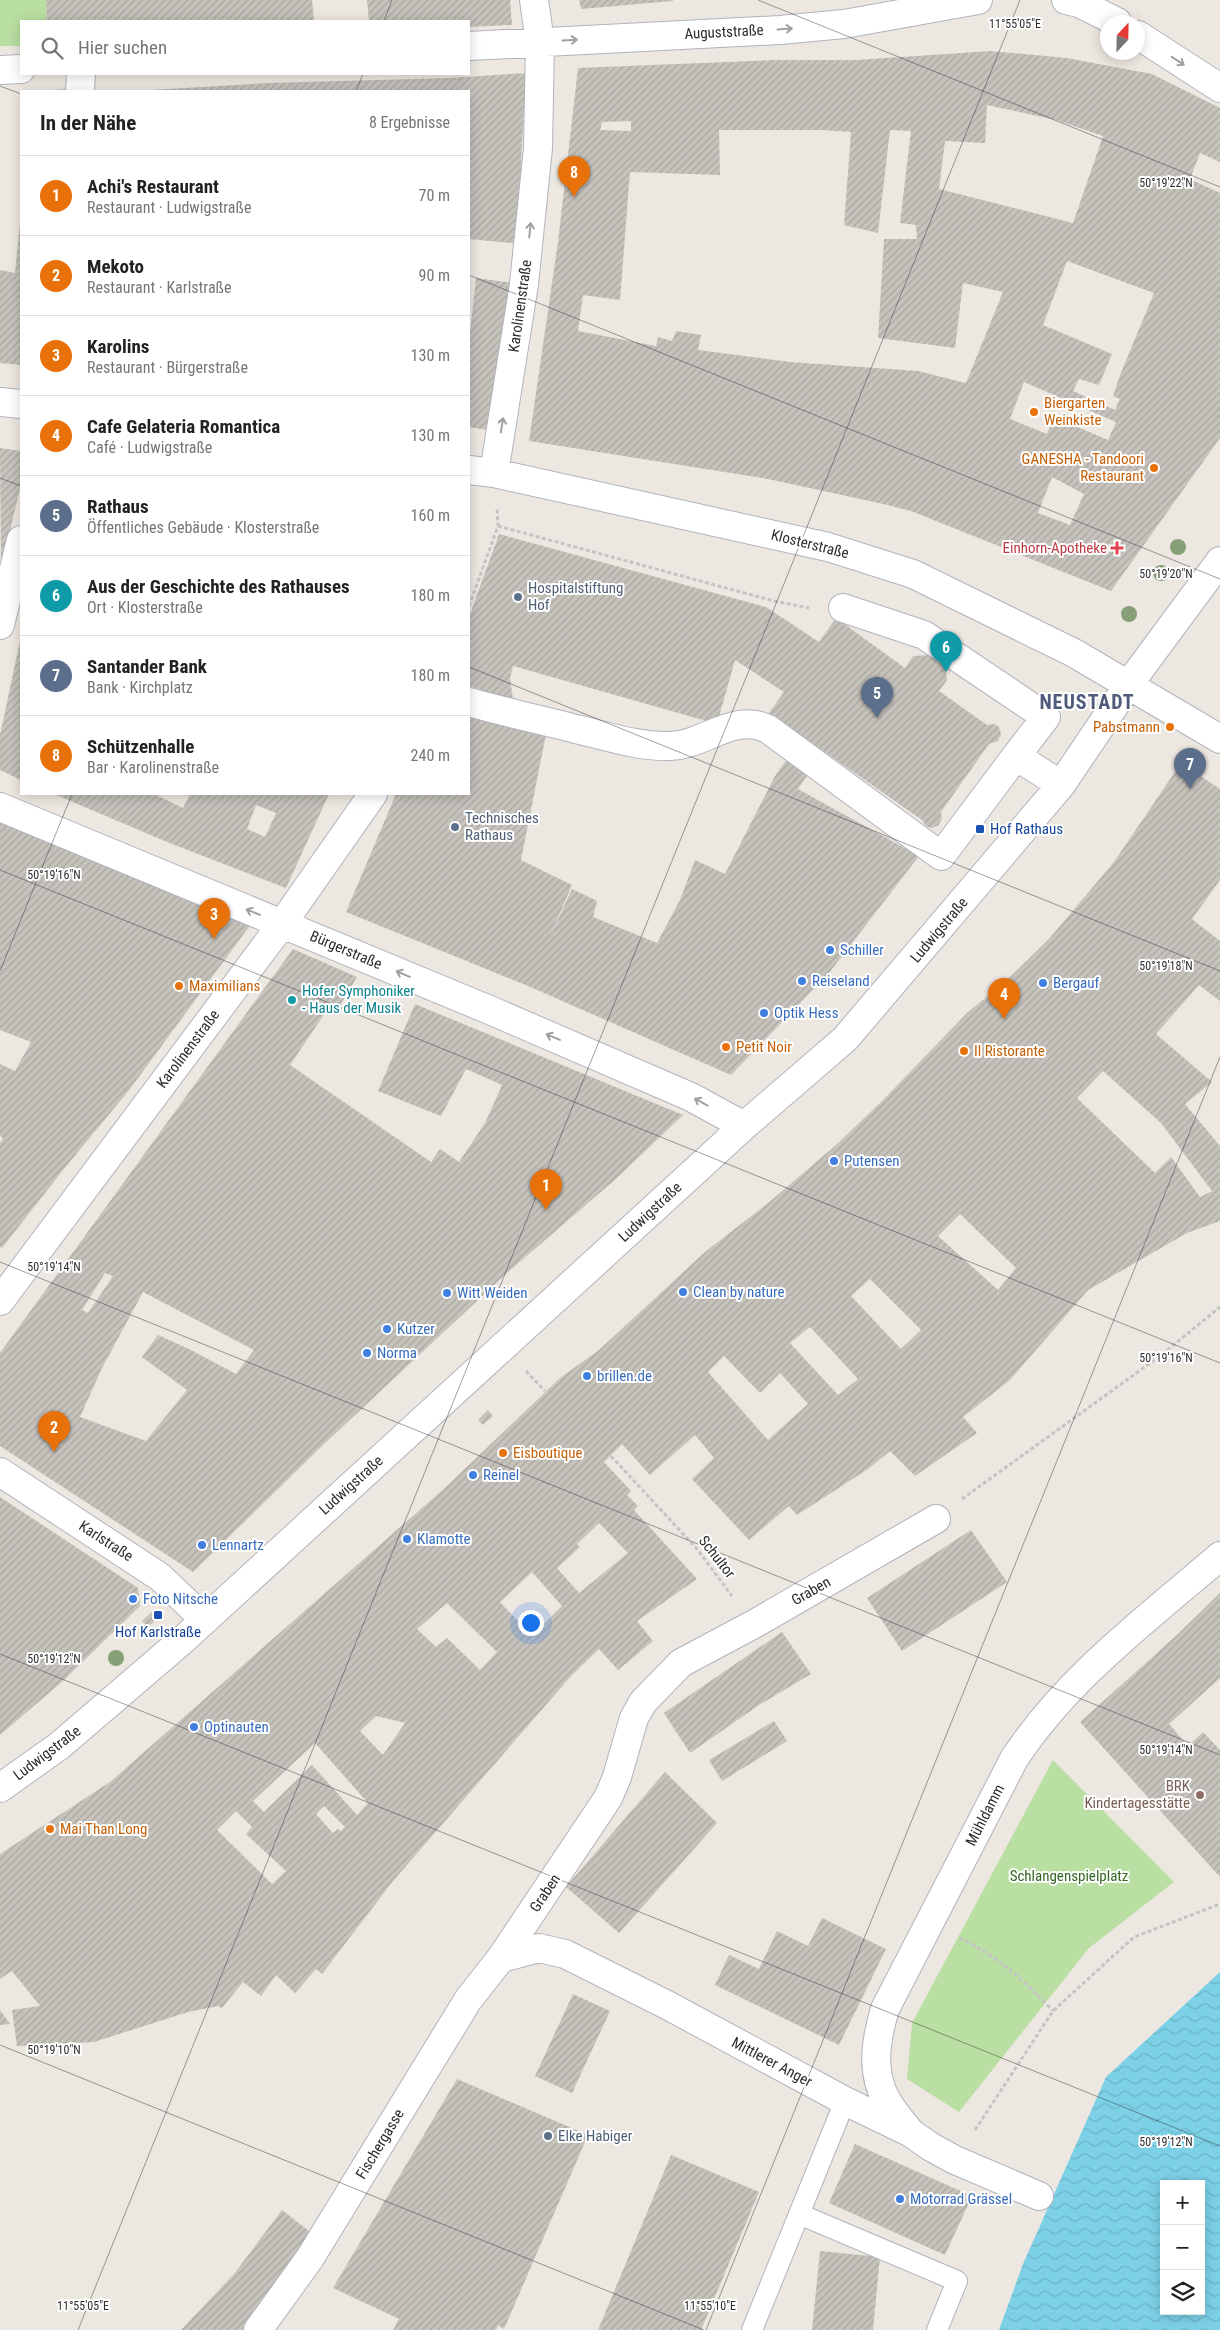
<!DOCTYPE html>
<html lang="de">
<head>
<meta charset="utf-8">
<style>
	body { margin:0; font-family:"Roboto Condensed",sans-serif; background:#f2f2f2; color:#222 }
	.controls { position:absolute; right:15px; bottom:15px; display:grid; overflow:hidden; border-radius:0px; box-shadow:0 2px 12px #0003 }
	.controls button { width:45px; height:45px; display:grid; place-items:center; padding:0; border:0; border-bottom:1px solid #e0e0e0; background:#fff; color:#222; font:25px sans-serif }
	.compass { position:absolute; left:1100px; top:15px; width:45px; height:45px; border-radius:50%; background:#fff; box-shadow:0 2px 12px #0003; rotate:22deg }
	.you { position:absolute; left:530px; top:1622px; width:18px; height:18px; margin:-12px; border:4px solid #fff; border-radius:50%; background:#1a73e8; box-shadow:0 0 0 8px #1a73e833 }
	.badge { display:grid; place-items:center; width:32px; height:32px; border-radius:50%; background:#1a73e8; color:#fff; font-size:16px; font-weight:700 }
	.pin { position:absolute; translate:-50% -41px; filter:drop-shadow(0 1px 2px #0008) }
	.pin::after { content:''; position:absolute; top:26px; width:18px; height:15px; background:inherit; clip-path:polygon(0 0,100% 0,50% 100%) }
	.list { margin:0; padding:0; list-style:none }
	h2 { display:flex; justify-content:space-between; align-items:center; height:65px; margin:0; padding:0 20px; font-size:21px }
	h2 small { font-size:16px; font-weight:400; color:#767676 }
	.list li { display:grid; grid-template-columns:32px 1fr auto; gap:15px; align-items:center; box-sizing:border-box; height:80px; padding:0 20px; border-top:1px solid #e0e0e0 }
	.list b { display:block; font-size:19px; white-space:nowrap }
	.list p { margin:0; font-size:16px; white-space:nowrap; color:#767676 }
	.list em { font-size:16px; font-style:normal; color:#767676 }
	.icon { flex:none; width:28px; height:28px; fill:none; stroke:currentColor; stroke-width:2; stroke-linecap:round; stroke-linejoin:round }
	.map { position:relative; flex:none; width:1220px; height:2330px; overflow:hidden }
	.search { position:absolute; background:#fff; box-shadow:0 2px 12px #0003; left:20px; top:20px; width:450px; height:55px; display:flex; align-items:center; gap:12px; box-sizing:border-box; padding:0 18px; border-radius:0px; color:#767676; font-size:19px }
	.panel { position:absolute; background:#fff; box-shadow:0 2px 12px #0003; left:20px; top:90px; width:450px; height:705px; border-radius:0px }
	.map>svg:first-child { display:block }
</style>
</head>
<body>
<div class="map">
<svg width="1220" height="2330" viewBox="0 0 1220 2330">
	<defs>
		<pattern id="water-waves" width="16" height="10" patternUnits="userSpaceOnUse" patternTransform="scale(1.25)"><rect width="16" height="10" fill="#7cd1e7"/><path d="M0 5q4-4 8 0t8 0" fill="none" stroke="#6cb4c6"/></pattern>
		<pattern id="building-hatch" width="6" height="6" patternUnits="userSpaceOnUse" patternTransform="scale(1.25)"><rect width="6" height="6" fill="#c6c2bc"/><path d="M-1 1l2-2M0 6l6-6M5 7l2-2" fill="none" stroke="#aaa7a2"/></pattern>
	</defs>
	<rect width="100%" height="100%" fill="#ede7e1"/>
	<path fill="#badfa2" d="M0,0H46L47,21H21V46H0Z
		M1053,1760L1174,1882L1089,1948L959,2112L907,2079L912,2023Z"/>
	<path fill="url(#water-waves)" fill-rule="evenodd" d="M1220,1972V2330H999L1023,2264L1106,2077ZM1164,2184H1201V2311H1164Z"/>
	<path fill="url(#building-hatch)" fill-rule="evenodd" d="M46,0H312L314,21H47Z
		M367,0H510L512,25L469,27V21H369Z
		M579,0H673V1L581,9Z
		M990,51L1067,58L1152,74L1220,108V162L1200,153L1190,179L1220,193V438L1111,591L911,511L879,503L768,479L529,441L558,242L578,68L774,60H857ZM987,105L1056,120L1103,136L1073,223L939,189L945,141L985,143ZM631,121V131L600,130L602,122ZM719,130H820L851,132L844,225L878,233L890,130L911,131L900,223L916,225L917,239H884L878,338L955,348L963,283L1003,292L966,383L918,371L790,362L698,350L701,335L676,331L672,341L658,337L656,346L578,331L583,295L620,300L630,172L720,175ZM1067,261L1154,293L1120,375L1113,396L1120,399L1115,410L1073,391L1079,379L1099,385L1112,354L1043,325ZM1024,382L1116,422L1108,440L1054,417L1047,434L1010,419ZM1052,477L1084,494L1070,525L1038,513Z
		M526,73L521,162L520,244L469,239V91H134L268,83L451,78Z
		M67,89L66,91H52V90Z
		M20,223H21V365L0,363V270L15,273Z
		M476,278L513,283L494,431L469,427V342Z
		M0,448L21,451V484L1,569Z
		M499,534L766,607L819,642L836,618L905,668L913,656L931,655L945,665L947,680L939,691L987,725L994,724L999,727L1001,734L998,741L989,744L941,812L942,818L939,825L932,828L926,826L922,820L769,713L784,692L735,660L717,724L513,666L510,678L516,721L547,729L521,860L572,885L549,939L572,889L597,901L593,917L657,943L680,900L695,860L725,874L775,776L789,756L810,771L798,789L919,856L829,973L731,1075L528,986L346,912L396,794H469V708L490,714L482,690L469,686V617Z
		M20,641H21V780L0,770V735Z
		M1181,763L1220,789V880L1192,919L1220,941V1001L1199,985L1156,1034L1212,1082L1185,1104L1220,1146V1221L1187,1233L1088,1290L1010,1380L963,1417L977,1433L915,1476L890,1451L868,1469L797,1515L789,1506L749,1540L692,1479L714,1458L695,1435L650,1475L622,1444L604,1462L631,1491L627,1495L638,1506L634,1510L697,1579L637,1621L653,1641L618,1670L599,1649L571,1676L393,1881L322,1974L316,1969L295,1993L276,1975L261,1996L243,1982L222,2008L218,2006L188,2012L94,2042L17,2046L12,2010L40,2006L12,1971L0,1979V1854L110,1782L447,1486L560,1378L599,1350L705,1252L767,1204L835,1146L882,1101L968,1012L1004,983L1049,939L1114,862ZM1103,1071L1161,1123L1212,1191L1200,1197L1171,1157L1155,1173L1077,1098ZM960,1214L1016,1268L998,1290L938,1236ZM870,1279L921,1330L901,1349L851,1296ZM810,1327L858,1379L838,1395L790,1343ZM724,1356L760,1393L780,1373L808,1404L768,1440L708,1372ZM599,1523L628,1553L579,1593L557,1568L580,1547L577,1544ZM532,1572L562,1606L532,1636L500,1602ZM447,1603L497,1652L480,1670L447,1638L436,1647L417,1629ZM376,1716L405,1723L383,1755L360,1731ZM315,1743L368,1803L357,1815L312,1765L264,1812L253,1801ZM324,1806L345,1827L341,1831L338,1829L333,1833L316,1814ZM236,1811L252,1827L246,1834L286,1871L272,1884L217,1830Z
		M54,794H154L183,808L190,794H329L286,888L167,842ZM256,805L276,813L265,837L247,829Z
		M0,822L251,924L130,1089L63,1170L2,1248L0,1247V1143L3,1138L0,1136V1064L15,1071L31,1042L0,1030Z
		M293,949L357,977L335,1014L327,1010L290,1065L431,1162L440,1149L459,1162L485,1123L502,1085L466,1069L441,1116L378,1091L415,1004L683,1115L617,1178L508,1272L324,1444L193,1572L0,1446V1353ZM105,1273L113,1276L88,1313L82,1310ZM143,1292L254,1350L236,1374L191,1350L158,1335L142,1357L187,1390L146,1441L80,1417L102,1368Z
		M488,1410L493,1416L483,1425L478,1420Z
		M0,1497L138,1588L140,1606L64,1680L0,1735Z
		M971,1530L1007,1582L902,1651L867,1598Z
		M1220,1593V1678L1169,1724L1188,1746L1203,1732L1220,1750V1877L1080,1722L1177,1635Z
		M152,1612L158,1618L148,1627L142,1621Z
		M782,1632L811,1674L759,1705L690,1753L664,1713Z
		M774,1721L787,1741L722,1781L709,1760Z
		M665,1772L717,1823L619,1933L566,1887Z
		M822,1918L886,1949L839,2045L715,1985L729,1955L759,1969L777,1931L808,1946Z
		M573,1994L610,2011L572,2093L535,2076Z
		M0,2010L10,2024L0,2025Z
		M457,2079L588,2135L504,2329L498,2325L496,2330H393L399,2319L333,2288Z
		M855,2144L972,2196L945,2255L829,2203Z
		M671,2155L759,2192L701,2330H598Z
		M282,2210L314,2235L244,2330H181L234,2274Z
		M820,2251L880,2257L873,2330H812Z"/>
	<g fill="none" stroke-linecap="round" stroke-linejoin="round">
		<g stroke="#b1b3bc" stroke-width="22">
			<path id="lane" d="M799,2214L957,2281L937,2330
				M752,2330L845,2101"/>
		</g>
		<g stroke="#b1b3bc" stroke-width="30">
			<path id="street" d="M1066,0L1079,3L1117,22
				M1138,35L1220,88
				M469,46L780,30L844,24L978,0
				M0,70L21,69
				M80,91L81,74
				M0,402L21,404
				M469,470L494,473L828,547L913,574L1074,653L1220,739
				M494,473L524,284L538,148L540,42L534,0
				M843,608L924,635L1046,717L1016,756
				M0,625L21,540
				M469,702C504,712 541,720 576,729C607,736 638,747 670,746C705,745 734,712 768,729L941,856L1016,756L1061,785
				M0,807L492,1011L691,1097L744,1126
				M0,1301L282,924L373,794
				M0,1472L160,1577L205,1620
				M0,1788L59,1746L185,1638L744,1126L845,1039L1061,785L1129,684L1220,561
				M501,1958L539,1948L565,1954L669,2006L845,2101L911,2133L931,2147L955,2160L1039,2196
				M911,2133C903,2123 893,2112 887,2101C870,2072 876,2039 885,2009L1014,1759C1067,1678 1147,1619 1220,1556
				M258,2330L310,2258L468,2000L501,1958L608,1798L617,1777L634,1718L643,1702L681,1663L756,1623L936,1519"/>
		</g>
		<path stroke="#c4c4c4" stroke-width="3" stroke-dasharray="4 2.5" stroke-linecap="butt" d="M498,526L774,601L809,608
			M469,606L498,526L497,509
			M526,1371L545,1391
			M611,1456L697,1549L732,1596
			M962,1499L1160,1356L1220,1307
			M960,1938C998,1957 1024,1980 1053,2011
			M975,2130L1053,2011L1134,1937L1220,1904"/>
		<use href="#lane" stroke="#fff" stroke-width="20"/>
		<use href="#street" stroke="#fff" stroke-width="28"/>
	</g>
	<g fill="#87a077">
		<circle cx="1178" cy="547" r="8"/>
		<circle cx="1161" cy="573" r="8"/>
		<circle cx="1129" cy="614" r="8"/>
		<circle cx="116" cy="1658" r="8"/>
	</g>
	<defs><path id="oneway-shaft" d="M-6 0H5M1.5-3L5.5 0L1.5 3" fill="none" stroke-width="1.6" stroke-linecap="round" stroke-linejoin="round" transform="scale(1.25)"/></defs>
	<g stroke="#a0a0a0">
		<use href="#oneway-shaft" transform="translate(785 29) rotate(-4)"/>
		<use href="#oneway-shaft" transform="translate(570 40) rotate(-3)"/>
		<use href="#oneway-shaft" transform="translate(1178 61) rotate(33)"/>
		<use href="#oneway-shaft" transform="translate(530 230) rotate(-84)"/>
		<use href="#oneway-shaft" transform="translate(502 425) rotate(-81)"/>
		<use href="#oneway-shaft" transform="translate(253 912) rotate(-158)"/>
		<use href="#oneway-shaft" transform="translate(403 974) rotate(-157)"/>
		<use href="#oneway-shaft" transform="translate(553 1037) rotate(-157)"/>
		<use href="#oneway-shaft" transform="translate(701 1102) rotate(-151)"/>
	</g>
	<path fill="none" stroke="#2d2d2d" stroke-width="1" stroke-opacity="0.45" d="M758,0L1220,187M384,21L392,0M0,86L21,94M356,91L363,74M469,275L1220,579M0,478L21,486M469,667L1220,971M0,870L1220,1363M0,971L72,794M0,1262L1220,1755M0,1654L1220,2146M0,2045L704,2330M78,2330L1020,0M706,2330L1220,1057"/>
	<g fill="#e8710a" stroke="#fff" stroke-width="2">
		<circle cx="1034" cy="412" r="5"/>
		<circle cx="1154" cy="468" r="5"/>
		<circle cx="1170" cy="727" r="5"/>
		<circle cx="179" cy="986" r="5"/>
		<circle cx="726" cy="1047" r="5"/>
		<circle cx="964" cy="1051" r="5"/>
		<circle cx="503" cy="1453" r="5"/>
		<circle cx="50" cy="1829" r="5"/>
	</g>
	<path fill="#e0444e" stroke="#fff" stroke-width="2" d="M1114.5 540.5h5v5h5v5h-5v5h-5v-5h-5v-5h5z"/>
	<g fill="#5c6f8a" stroke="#fff" stroke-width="2">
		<circle cx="518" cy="597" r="5"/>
		<circle cx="455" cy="827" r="5"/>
		<circle cx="548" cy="2136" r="5"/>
	</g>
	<g fill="#1a4fb4" stroke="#fff" stroke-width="2">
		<rect x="975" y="824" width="10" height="10" rx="2.5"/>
		<rect x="153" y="1610" width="10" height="10" rx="2.5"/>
	</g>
	<g fill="#3f7fe0" stroke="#fff" stroke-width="2">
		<circle cx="830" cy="950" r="5"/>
		<circle cx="802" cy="981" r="5"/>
		<circle cx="1043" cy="983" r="5"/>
		<circle cx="764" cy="1013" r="5"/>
		<circle cx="834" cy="1161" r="5"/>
		<circle cx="683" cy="1292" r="5"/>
		<circle cx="447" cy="1293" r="5"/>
		<circle cx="387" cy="1329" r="5"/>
		<circle cx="367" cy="1353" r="5"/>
		<circle cx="587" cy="1376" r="5"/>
		<circle cx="473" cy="1475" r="5"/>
		<circle cx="407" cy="1539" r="5"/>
		<circle cx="202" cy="1545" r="5"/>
		<circle cx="133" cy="1599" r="5"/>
		<circle cx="194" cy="1727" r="5"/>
		<circle cx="900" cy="2199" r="5"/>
	</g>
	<circle fill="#0f9aa8" stroke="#fff" stroke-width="2" cx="292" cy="1000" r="5"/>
	<circle fill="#8d6e63" stroke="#fff" stroke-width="2" cx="1200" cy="1795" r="5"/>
	<g text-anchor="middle" stroke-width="4" stroke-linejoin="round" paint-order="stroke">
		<g font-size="15" fill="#2d2d2d" stroke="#fff">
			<text transform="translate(724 32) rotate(-3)" y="5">Auguststraße</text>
			<text transform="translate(520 306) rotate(-82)" y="5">Karolinenstraße</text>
			<text transform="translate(810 544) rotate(14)" y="5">Klosterstraße</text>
			<text transform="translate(939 930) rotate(-50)" y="5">Ludwigstraße</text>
			<text transform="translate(346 950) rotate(23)" y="5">Bürgerstraße</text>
			<text transform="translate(188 1049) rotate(-53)" y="5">Karolinenstraße</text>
			<text transform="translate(650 1212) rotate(-43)" y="5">Ludwigstraße</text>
			<text transform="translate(351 1485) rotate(-42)" y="5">Ludwigstraße</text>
			<text transform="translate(106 1541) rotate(33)" y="5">Karlstraße</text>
			<text transform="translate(717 1557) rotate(52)" y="5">Schultor</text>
			<text transform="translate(811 1591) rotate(-30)" y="5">Graben</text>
			<text transform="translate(47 1753) rotate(-37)" y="5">Ludwigstraße</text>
			<text transform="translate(985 1815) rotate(-63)" y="5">Mühldamm</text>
			<text transform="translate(545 1893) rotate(-56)" y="5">Graben</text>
			<text transform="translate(772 2062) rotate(28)" y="5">Mittlerer Anger</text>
			<text transform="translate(380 2144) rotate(-59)" y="5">Fischergasse</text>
		</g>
		<g font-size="15" fill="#c56008" stroke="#fff" text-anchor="start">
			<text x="1044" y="408">Biergarten<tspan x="1044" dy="17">Weinkiste</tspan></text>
			<text x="1144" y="464" text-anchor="end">GANESHA - Tandoori<tspan x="1144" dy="17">Restaurant</tspan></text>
			<text x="1160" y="732" text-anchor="end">Pabstmann</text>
			<text x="189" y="991">Maximilians</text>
			<text x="736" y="1052">Petit Noir</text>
			<text x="974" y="1056">Il Ristorante</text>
			<text x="513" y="1458">Eisboutique</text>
			<text x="60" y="1834">Mai Than Long</text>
		</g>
		<g font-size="15" fill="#be3a42" stroke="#fff" text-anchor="end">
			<text x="1107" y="553">Einhorn-Apotheke</text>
		</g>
		<g font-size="15" fill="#4e5e75" stroke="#fff" text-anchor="start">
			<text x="528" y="593">Hospitalstiftung<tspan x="528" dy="17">Hof</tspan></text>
			<text x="465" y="823">Technisches<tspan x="465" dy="17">Rathaus</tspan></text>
			<text x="558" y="2141">Elke Habiger</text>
		</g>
		<g font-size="15" fill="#164399" stroke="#fff" text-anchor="start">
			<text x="990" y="834">Hof Rathaus</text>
			<text x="158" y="1637" text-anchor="middle">Hof Karlstraße</text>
		</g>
		<g font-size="15" fill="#366cbe" stroke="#fff" text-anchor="start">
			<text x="840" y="955">Schiller</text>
			<text x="812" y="986">Reiseland</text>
			<text x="1053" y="988">Bergauf</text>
			<text x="774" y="1018">Optik Hess</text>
			<text x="844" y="1166">Putensen</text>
			<text x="693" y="1297">Clean by nature</text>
			<text x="457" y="1298">Witt Weiden</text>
			<text x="397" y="1334">Kutzer</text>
			<text x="377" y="1358">Norma</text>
			<text x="597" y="1381">brillen.de</text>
			<text x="483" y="1480">Reinel</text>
			<text x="417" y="1544">Klamotte</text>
			<text x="212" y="1550">Lennartz</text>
			<text x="143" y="1604">Foto Nitsche</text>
			<text x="204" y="1732">Optinauten</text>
			<text x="910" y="2204">Motorrad Grässel</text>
		</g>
		<g font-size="15" fill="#0d838f" stroke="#fff" text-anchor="start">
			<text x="302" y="996">Hofer Symphoniker<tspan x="302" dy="17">- Haus der Musik</tspan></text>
		</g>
		<g font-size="15" fill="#785e54" stroke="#fff" text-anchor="end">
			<text x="1190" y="1791">BRK<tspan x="1190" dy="17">Kindertagesstätte</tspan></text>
		</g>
		<g font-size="15" fill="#336621" stroke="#fff">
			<text x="1069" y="1881">Schlangenspielplatz</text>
		</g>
		<g font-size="20" font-weight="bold" letter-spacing="1" fill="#505a7b" stroke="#fff">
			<text x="1087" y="709">NEUSTADT</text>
		</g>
	</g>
	<g font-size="12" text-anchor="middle" fill="#2d2d2d" stroke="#fff" stroke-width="4" stroke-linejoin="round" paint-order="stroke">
		<text x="1015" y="28">11°55'05"E</text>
		<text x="1166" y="187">50°19'22"N</text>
		<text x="1166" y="578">50°19'20"N</text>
		<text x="54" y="879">50°19'16"N</text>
		<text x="1166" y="970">50°19'18"N</text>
		<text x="54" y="1271">50°19'14"N</text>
		<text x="1166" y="1362">50°19'16"N</text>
		<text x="54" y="1663">50°19'12"N</text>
		<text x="1166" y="1754">50°19'14"N</text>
		<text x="54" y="2054">50°19'10"N</text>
		<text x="1166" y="2146">50°19'12"N</text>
		<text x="83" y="2310">11°55'05"E</text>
		<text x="710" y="2310">11°55'10"E</text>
	</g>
</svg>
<div class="controls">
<button>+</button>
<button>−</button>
<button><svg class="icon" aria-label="layers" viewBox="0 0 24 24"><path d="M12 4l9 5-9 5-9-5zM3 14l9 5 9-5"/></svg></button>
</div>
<svg class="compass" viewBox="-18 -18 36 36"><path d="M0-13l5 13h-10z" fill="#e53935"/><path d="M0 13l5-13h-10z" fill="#767676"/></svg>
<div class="you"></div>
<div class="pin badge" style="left:546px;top:1210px;background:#e8710a">1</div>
<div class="pin badge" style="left:54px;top:1452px;background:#e8710a">2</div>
<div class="pin badge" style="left:214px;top:939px;background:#e8710a">3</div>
<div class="pin badge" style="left:1004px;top:1019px;background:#e8710a">4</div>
<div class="pin badge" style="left:877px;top:718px;background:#5c6f8a">5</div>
<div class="pin badge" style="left:946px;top:672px;background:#0f9aa8">6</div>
<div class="pin badge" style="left:1190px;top:789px;background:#5c6f8a">7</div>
<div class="pin badge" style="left:574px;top:197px;background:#e8710a">8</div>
<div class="search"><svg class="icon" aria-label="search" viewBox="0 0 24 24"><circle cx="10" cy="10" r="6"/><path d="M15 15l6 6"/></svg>Hier suchen</div>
<section class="panel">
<h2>In der Nähe<small>8 Ergebnisse</small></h2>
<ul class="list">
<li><span class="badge" style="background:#e8710a">1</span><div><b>Achi's Restaurant</b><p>Restaurant · Ludwigstraße</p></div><em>70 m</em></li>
<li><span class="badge" style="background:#e8710a">2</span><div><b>Mekoto</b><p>Restaurant · Karlstraße</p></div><em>90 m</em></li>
<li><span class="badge" style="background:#e8710a">3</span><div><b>Karolins</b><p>Restaurant · Bürgerstraße</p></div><em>130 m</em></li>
<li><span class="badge" style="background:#e8710a">4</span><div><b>Cafe Gelateria Romantica</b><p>Café · Ludwigstraße</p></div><em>130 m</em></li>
<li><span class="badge" style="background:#5c6f8a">5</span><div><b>Rathaus</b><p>Öffentliches Gebäude · Klosterstraße</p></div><em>160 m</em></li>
<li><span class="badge" style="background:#0f9aa8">6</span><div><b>Aus der Geschichte des Rathauses</b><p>Ort · Klosterstraße</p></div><em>180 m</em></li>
<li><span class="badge" style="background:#5c6f8a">7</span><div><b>Santander Bank</b><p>Bank · Kirchplatz</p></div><em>180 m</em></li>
<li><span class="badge" style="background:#e8710a">8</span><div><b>Schützenhalle</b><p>Bar · Karolinenstraße</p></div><em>240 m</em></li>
</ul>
</section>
</div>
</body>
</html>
